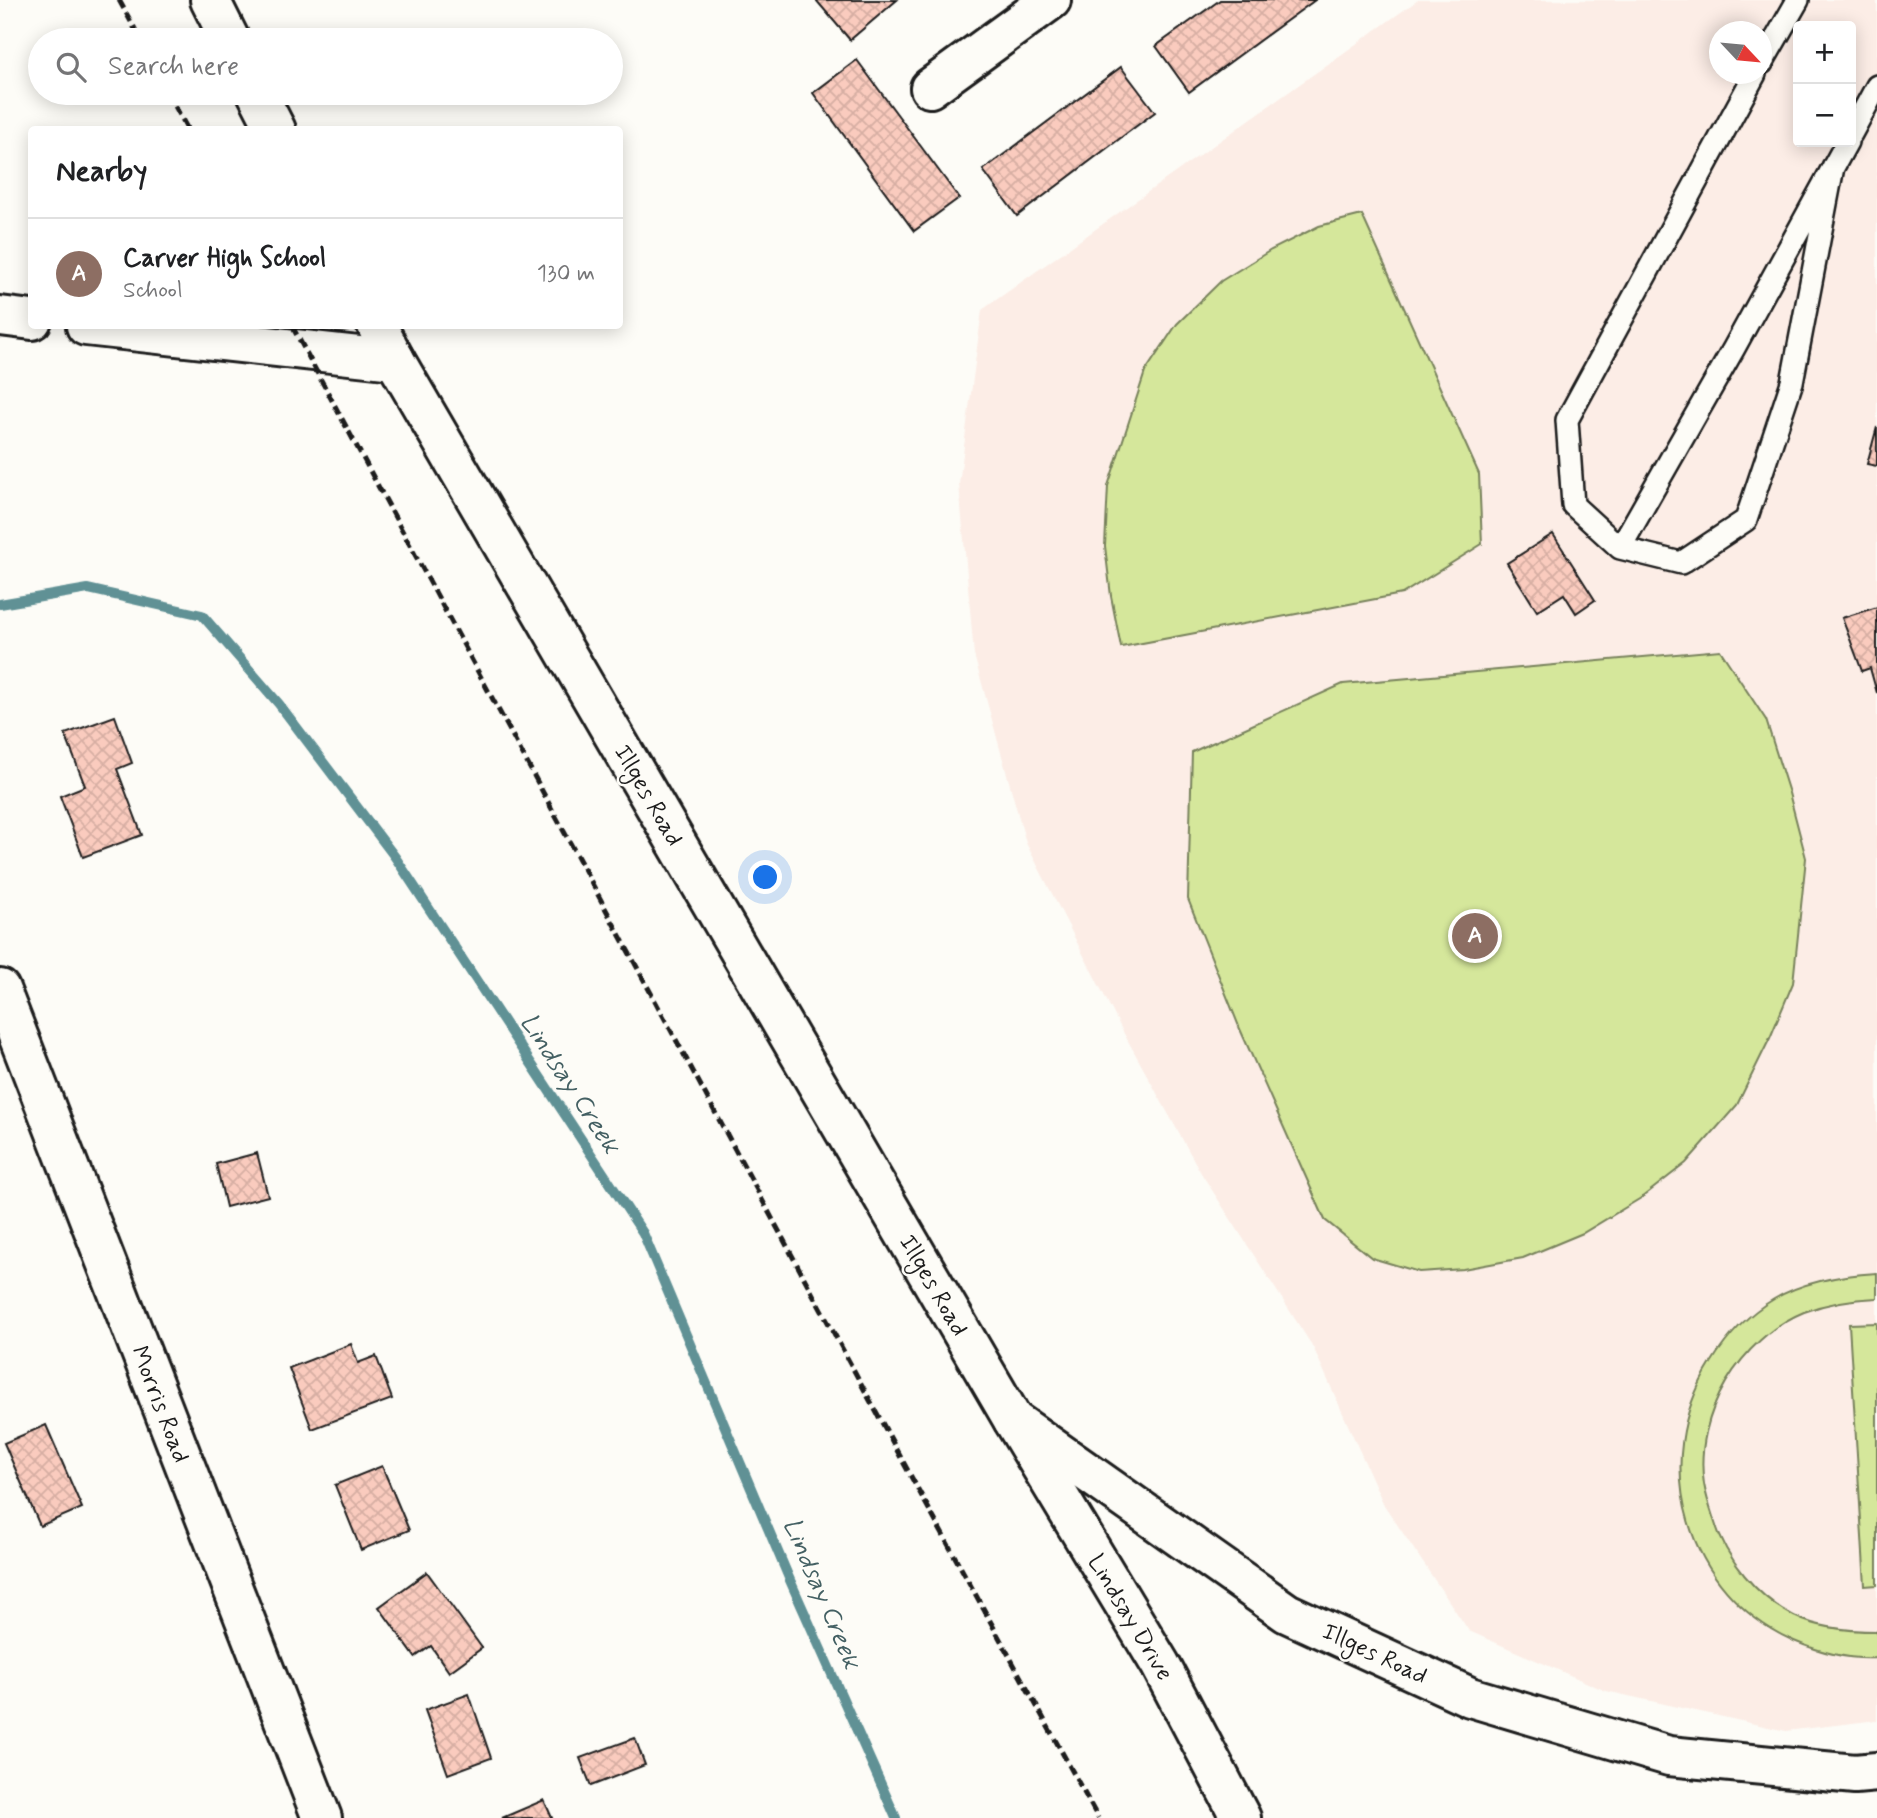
<!DOCTYPE html>
<html lang="en">
<head>
<meta charset="utf-8">
<style>
	body { margin:0; font-family:Mynerve,sans-serif; background:#f2f2f2; color:#202124 }
	.controls { position:absolute; right:21px; top:21px; display:grid; overflow:hidden; border-radius:7px; box-shadow:0 4px 18px #0003 }
	.controls button { width:63px; height:63px; display:grid; place-items:center; padding:0; border:0; border-bottom:2px solid #e0e0e0; background:#fff; color:#202124; font:35px sans-serif }
	.compass { position:absolute; left:1709px; top:21px; width:63px; height:63px; border-radius:50%; background:#fff; box-shadow:0 4px 18px #0003; rotate:116deg }
	.you { position:absolute; left:766px; top:878px; width:24px; height:24px; margin:-18px; border:5px solid #fff; border-radius:50%; background:#1a73e8; box-shadow:0 0 0 10px #1a73e833 }
	.badge { display:grid; place-items:center; width:46px; height:46px; border-radius:50%; background:#d93025; color:#fff; font-size:23px; font-weight:700 }
	.pin { position:absolute; translate:-50% -50%; border:4px solid #fff; box-shadow:0 2px 7px #0006 }
	.list { margin:0; padding:0; list-style:none }
	h2 { display:flex; justify-content:space-between; align-items:center; height:91px; margin:0; padding:0 28px; font-size:30px }
	h2 small { font-size:23px; font-weight:400; color:#757577 }
	.list li { display:grid; grid-template-columns:46px 1fr auto; gap:21px; align-items:center; box-sizing:border-box; height:112px; padding:0 28px; border-top:2px solid #e0e0e0 }
	.list b { display:block; font-size:26px; white-space:nowrap }
	.list p { margin:0; font-size:23px; white-space:nowrap; color:#757577 }
	.list em { font-size:23px; font-style:normal; color:#757577 }
	.icon { flex:none; width:38px; height:38px; fill:none; stroke:currentColor; stroke-width:2; stroke-linecap:round; stroke-linejoin:round }
	.map { position:relative; flex:none; width:1877px; height:1818px; overflow:hidden }
	.search { position:absolute; background:#fff; box-shadow:0 4px 18px #0003; left:28px; top:28px; width:595px; height:77px; display:flex; align-items:center; gap:18px; box-sizing:border-box; padding:0 24px; border-radius:38px; color:#757577; font-size:26px }
	.panel { position:absolute; background:#fff; box-shadow:0 4px 18px #0003; left:28px; top:126px; width:595px; height:203px; border-radius:7px }
	.map>svg:first-child { display:block }
</style>
</head>
<body>
<div class="map">
<svg width="1877" height="1818" viewBox="0 0 1877 1818">
	<defs>
		<pattern id="building-cross-hatch" width="8" height="8" patternUnits="userSpaceOnUse" patternTransform="scale(1.75)"><rect width="8" height="8" fill="#facbbe"/><path d="M0 0l8 8M0 8l8-8" fill="none" stroke="#d6aea3"/></pattern>
	</defs>
	<rect width="100%" height="100%" fill="#fdfcf7"/>
	<filter id="ink" filterUnits="userSpaceOnUse"><feTurbulence type="fractalNoise" baseFrequency=".0143" numOctaves="2"/><feDisplacementMap in="SourceGraphic" scale="14" xChannelSelector="R" yChannelSelector="G"/><feConvolveMatrix kernelMatrix="1 2 1 2 8 2 1 2 1" color-interpolation-filters="sRGB"/></filter>
	<g filter="url(#ink)">
		<path fill="#fcede6" fill-rule="evenodd" d="M1418,0H1877V1720L1786,1731L1606,1691L1469,1631L1384,1505L1313,1347L1201,1173L1122,1030L1026,843L974,655L959,484L982,310ZM1798,26H1851V142H1798ZM1720,32H1762V74H1720Z"/>
		<path fill="#d5e79b" stroke="#78825c" stroke-width="2" d="M1362,215L1479,474L1482,544L1402,594L1121,647L1111,596L1105,546L1108,486L1145,372L1177,324L1221,281L1271,250L1319,226Z
			M1720,650L1766,720L1789,793L1806,858L1793,983L1770,1038L1737,1105L1686,1163L1641,1198L1583,1233L1523,1258L1463,1269L1419,1272L1372,1258L1325,1220L1240,1029L1188,899L1192,752L1343,684Z
			M1877,1273V1298C1852,1299 1827,1303 1804,1312C1741,1338 1693,1415 1704,1484C1706,1496 1710,1508 1714,1520C1726,1559 1757,1597 1794,1616C1818,1628 1850,1631 1877,1631V1658C1849,1660 1820,1652 1794,1641C1686,1593 1648,1463 1711,1363C1727,1337 1748,1314 1774,1299C1804,1281 1843,1275 1877,1273Z
			M1877,1323V1585L1865,1586L1849,1324Z"/>
		<g fill="none" stroke-linecap="round" stroke-linejoin="round">
			<path stroke="#609195" stroke-width="10" d="M0,604L88,589L202,615L279,704L395,857L643,1233L789,1578L896,1818"/>
		</g>
		<path fill="url(#building-cross-hatch)" stroke="#1c1c1c" stroke-width="2" d="M816,0H897L850,40Z
			M1220,0H1315L1189,92L1156,46Z
			M857,60L959,198L914,231L813,93Z
			M1121,67L1155,112L1017,216L983,170Z
			M1877,427V466L1867,464Z
			M1553,534L1595,600L1576,613L1564,594L1537,611L1507,563Z
			M1877,607V693L1870,668L1862,671L1842,618Z
			M115,716L132,763L117,769L142,835L83,857L60,796L85,786L65,734Z
			M257,1153L268,1196L226,1207L216,1164Z
			M351,1344L358,1363L376,1356L392,1399L312,1429L289,1368Z
			M46,1425L82,1508L40,1526L4,1443Z
			M382,1466L409,1530L361,1550L335,1485Z
			M427,1572L482,1648L449,1672L431,1646L415,1657L379,1607Z
			M469,1694L491,1758L448,1774L425,1710Z
			M635,1738L645,1765L591,1786L580,1758Z
			M544,1800L552,1818H502Z"/>
		<g fill="none" stroke-linecap="round" stroke-linejoin="round">
			<g stroke="#1c1c1c" stroke-width="26">
				<path id="lane" d="M1762,63L1798,0
					M1755,74L1567,420L1573,505L1620,548L1681,563L1746,520L1792,382L1833,167
					M1851,134L1877,86
					M1620,548L1734,348L1847,142"/>
			</g>
			<g stroke="#1c1c1c" stroke-width="44">
				<path id="street" d="M930,88L1051,0
					M0,316L32,320
					M86,326L395,360
					M0,989L322,1818
					M1013,1420L1160,1664L1241,1818"/>
			</g>
			<g stroke="#1c1c1c" stroke-width="44">
				<path id="secondary" d="M210,0L230,40
					M257,93L276,130
					M377,326L395,360L1013,1420L1287,1613L1470,1697L1669,1756L1855,1774L1877,1772"/>
			</g>
			<use href="#lane" stroke="#fdfcf7" stroke-width="21"/>
			<use href="#street" stroke="#fdfcf7" stroke-width="38"/>
			<use href="#secondary" stroke="#fdfcf7" stroke-width="38"/>
			<path stroke="#1c1c1c" stroke-width="5" stroke-dasharray="10 5" stroke-linecap="butt" d="M119,0L141,40
				M168,93L188,130
				M292,326L914,1482L1098,1818"/>
		</g>
	</g>
	<g text-anchor="middle" stroke-width="5" stroke-linejoin="round" paint-order="stroke">
		<g font-size="24" fill="#1c1c1c" stroke="#fdfcf7">
			<text transform="translate(649 795) rotate(60)" y="8">Illges Road</text>
			<text transform="translate(934 1285) rotate(60)" y="8">Illges Road</text>
			<text transform="translate(161 1404) rotate(69)" y="8">Morris Road</text>
			<text transform="translate(1131 1617) rotate(59)" y="8">Lindsay Drive</text>
			<text transform="translate(1375 1653) rotate(25)" y="8">Illges Road</text>
		</g>
		<g font-size="26" font-style="italic" fill="#446063" stroke="#fdfcf7">
			<text transform="translate(571 1083) rotate(57)" y="9">Lindsay Creek</text>
			<text transform="translate(823 1593) rotate(67)" y="9">Lindsay Creek</text>
		</g>
	</g>
</svg>
<div class="controls">
<button>+</button>
<button>−</button>
</div>
<svg class="compass" viewBox="-18 -18 36 36"><path d="M0-13l5 13h-10z" fill="#e53935"/><path d="M0 13l5-13h-10z" fill="#757577"/></svg>
<div class="you"></div>
<div class="pin badge" style="left:1475px;top:936px;background:#8d6e63">A</div>
<div class="search"><svg class="icon" aria-label="search" viewBox="0 0 24 24"><circle cx="10" cy="10" r="6"/><path d="M15 15l6 6"/></svg>Search here</div>
<section class="panel">
<h2>Nearby<small></small></h2>
<ul class="list">
<li><span class="badge" style="background:#8d6e63">A</span><div><b>Carver High School</b><p>School</p></div><em>130 m</em></li>
</ul>
</section>
</div>
</body>
</html>
